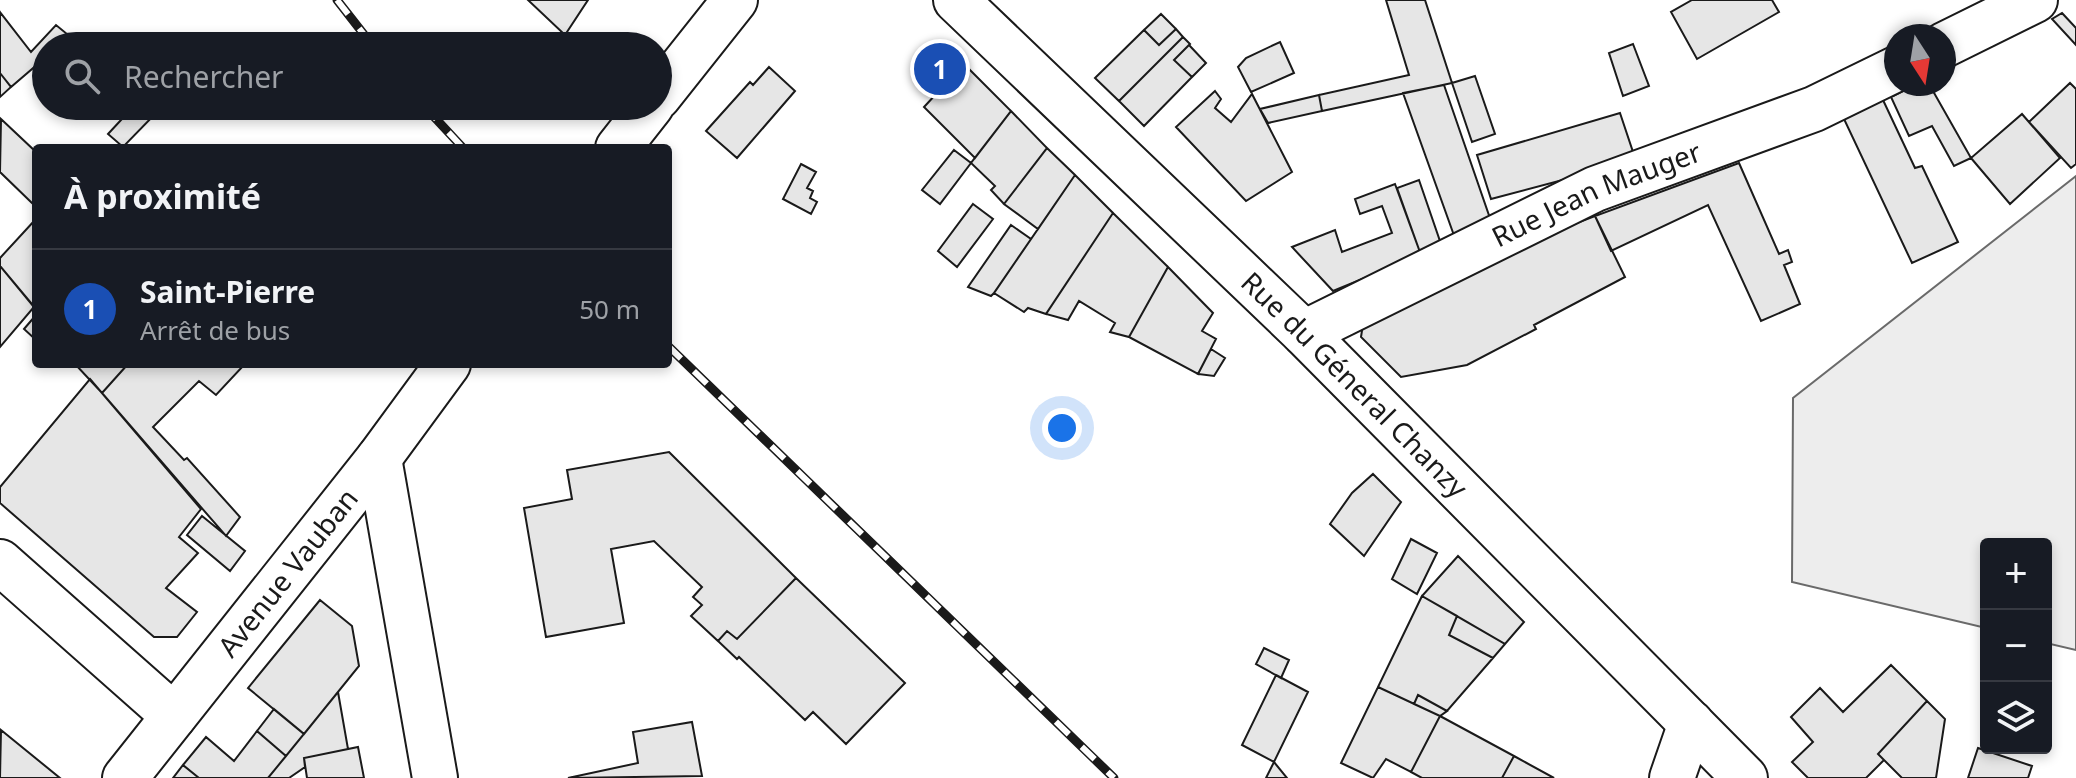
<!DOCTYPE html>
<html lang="fr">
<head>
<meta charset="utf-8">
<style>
	body { margin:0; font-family:"Noto Sans",sans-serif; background:#20242c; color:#f1f3f6 }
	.controls { position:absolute; right:24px; bottom:24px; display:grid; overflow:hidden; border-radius:8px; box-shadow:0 4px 12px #0003 }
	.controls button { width:72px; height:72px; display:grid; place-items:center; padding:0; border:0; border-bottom:2px solid #363941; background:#171b24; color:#f1f3f6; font:40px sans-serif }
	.compass { position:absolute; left:1884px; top:24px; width:72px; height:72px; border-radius:50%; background:#171b24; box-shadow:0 4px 12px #0003; rotate:168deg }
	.you { position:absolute; left:1062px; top:428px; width:28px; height:28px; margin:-20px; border:6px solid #fff; border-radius:50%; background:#1a73e8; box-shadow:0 0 0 12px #1a73e833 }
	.badge { display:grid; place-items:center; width:52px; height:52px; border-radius:50%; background:#ea580c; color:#fff; font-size:26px; font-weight:700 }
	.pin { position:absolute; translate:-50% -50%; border:4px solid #fff; box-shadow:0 2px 8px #0006 }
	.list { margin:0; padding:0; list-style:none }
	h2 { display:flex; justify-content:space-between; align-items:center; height:104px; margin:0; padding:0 32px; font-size:34px }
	h2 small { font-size:26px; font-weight:400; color:#9ea1a6 }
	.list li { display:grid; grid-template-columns:52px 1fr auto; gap:24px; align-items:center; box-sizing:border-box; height:120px; padding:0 32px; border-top:2px solid #363941 }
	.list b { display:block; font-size:30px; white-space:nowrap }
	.list p { margin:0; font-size:26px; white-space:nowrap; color:#9ea1a6 }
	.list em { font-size:26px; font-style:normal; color:#9ea1a6 }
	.icon { flex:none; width:44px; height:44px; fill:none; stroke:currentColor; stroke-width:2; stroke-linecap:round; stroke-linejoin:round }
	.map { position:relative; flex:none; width:2076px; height:778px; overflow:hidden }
	.search { position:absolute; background:#171b24; box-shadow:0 4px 12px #0003; left:32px; top:32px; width:640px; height:88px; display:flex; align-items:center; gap:20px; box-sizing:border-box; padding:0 28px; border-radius:44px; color:#9ea1a6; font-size:30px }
	.panel { position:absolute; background:#171b24; box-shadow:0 4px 12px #0003; left:32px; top:144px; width:640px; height:224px; border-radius:8px }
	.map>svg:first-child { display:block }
</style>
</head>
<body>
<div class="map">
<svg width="2076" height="778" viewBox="0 0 2076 778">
	<rect width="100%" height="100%" fill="#fff"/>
	<path fill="#ededed" stroke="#6a6a6a" stroke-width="2" d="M2076,176V650L2046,643V544H1986V628L1792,582L1793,398Z"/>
	<path fill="#e6e6e6" stroke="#1a1a1a" stroke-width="2" d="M528,0H588L565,35Z
		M1386,0H1425L1452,83L1322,111L1319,95L1409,75Z
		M1692,0H1772L1779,12L1697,59L1671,12Z
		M0,12L31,52L56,25L67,34L56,46H46V57L11,87L0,73Z
		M2062,13L2076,28V45L2052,19Z
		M1161,14L1176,29L1159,45L1144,30Z
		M1176,29L1183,37L1119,101L1095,78L1144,30L1159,45Z
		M1183,37L1190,44L1174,60L1192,77L1144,126L1119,101Z
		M1280,42L1294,73L1251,92L1238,67L1246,58Z
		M1633,44L1649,86L1623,96L1609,53Z
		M1189,45L1206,63L1192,77L1174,60Z
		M964,64L1011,111L975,158L924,107Z
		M769,67L795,91L737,158L706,131L750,82L753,85Z
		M0,73L11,87L0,97Z
		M1475,76L1495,134L1472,142L1452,83Z
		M2070,83L2076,89V164L2071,168L2029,122Z
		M1917,84H1929L1971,158L1954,166L1932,126L1909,136L1891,97Z
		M1444,85L1493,227L1456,241L1403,93Z
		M1215,91L1221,99L1215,108L1231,122L1252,94L1292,172L1246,201L1176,127Z
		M1319,95L1322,111L1268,123L1260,109Z
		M1883,100L1915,168L1922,166L1958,242L1912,263L1844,119Z
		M134,106H155L159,110L123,147L108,134Z
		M1011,111L1047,148L1004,204L991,190L995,186L971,163Z
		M1620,113L1634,155L1589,173L1491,199L1477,155Z
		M2022,114L2060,158L2010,204L1971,158Z
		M1,119L36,152L33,204L0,172Z
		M1047,148L1075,175L1038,229L1004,204Z
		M954,150L971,163L940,204L922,190Z
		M1739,163L1779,254L1788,250L1792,262L1784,265L1800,304L1761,321L1708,205L1611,251L1595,216Z
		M801,164L816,172L807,188L813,191L810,198L817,202L811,214L783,199Z
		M1075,175L1113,213L1046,314L1028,308L1024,312L994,293Z
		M1419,180L1442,247L1421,255L1397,188Z
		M1395,184L1421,255L1333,291L1292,247L1335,230L1342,252L1392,233L1382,206L1360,214L1355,199Z
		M973,204L993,219L957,267L938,251Z
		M1113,213L1168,267L1129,337L1110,332L1115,323L1079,301L1068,320L1046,314Z
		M1595,216L1625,277L1534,325L1536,329L1467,365L1401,377L1361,337L1363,324L1519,245Z
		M35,220L36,221V309L0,266V258Z
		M1011,225L1031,239L994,293L991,296L968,287Z
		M0,266L34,307L0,347Z
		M1168,267L1213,313L1202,331L1216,339L1198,374L1129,337Z
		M36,315V340L24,329Z
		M1211,349L1225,358L1214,376L1198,374Z
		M75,364H128L102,393Z
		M128,364L244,365L216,395L199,381L153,427L184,460L187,458L240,517L226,536L102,393Z
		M90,379L201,509L179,537L198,553L166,588L197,612L177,637H154L0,503V487Z
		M669,452L796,578L737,639L727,631L718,641L691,616L702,605L693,597L702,587L654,541L611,549L624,623L546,637L524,508L572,499L567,470Z
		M1373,474L1401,502L1364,556L1330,524L1352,493Z
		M202,516L245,551L230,571L187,535Z
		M1411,539L1437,553L1417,594L1392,579Z
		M1458,556L1524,622L1505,644L1422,596Z
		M796,578L905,683L846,744L813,712L805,720L739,657L737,659L718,641L727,631L737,639Z
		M1422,596L1457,616L1449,635L1493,658L1447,711L1418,695L1414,704L1378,687Z
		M320,600L352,626L359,666L304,734L248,688Z
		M1457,616L1505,644L1493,658L1449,635Z
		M1264,648L1289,660L1281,678L1256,664Z
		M1891,665L1927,701L1878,754L1884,760L1866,778H1808L1792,762L1813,742L1791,717L1820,688L1843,712Z
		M1276,675L1308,692L1274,762L1242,745Z
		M1378,687L1440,716L1411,772L1386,759L1373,778L1341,763Z
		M338,692L348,749L304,758L305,767L289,778H268Z
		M1418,695L1447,711L1440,716L1414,704Z
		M1927,701L1945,719L1936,778H1902L1878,754Z
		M274,709L304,734L286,756L257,731Z
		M1440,716L1514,756L1502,778H1422L1411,772Z
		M692,722L702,776L568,778L638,763L633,732Z
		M1,730L60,778H0Z
		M257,731L286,756L268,778H199L183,765L206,737L234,761Z
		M358,747L364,778H307L304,758Z
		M1978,748L2032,766L2028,778H1968Z
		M1514,756L1554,778H1502Z
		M1274,762L1287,778H1266Z
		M183,765L199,778H173Z"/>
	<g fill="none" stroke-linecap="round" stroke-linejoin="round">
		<g stroke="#1a1a1a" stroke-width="48">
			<g id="minor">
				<path d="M1944,45L2035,0"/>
				<path d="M658,97L735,0"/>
				<path d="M618,148L651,106"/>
				<path id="s1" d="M1304,333L1595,189L1814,109L1896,69"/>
				<path d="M379,458L435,778"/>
				<path d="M0,562L174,716"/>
				<path id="s2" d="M125,778L379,458L448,364"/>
				<path d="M1672,778L1691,723"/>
			</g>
		</g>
		<g stroke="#1a1a1a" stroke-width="48">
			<g id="major">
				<path id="s3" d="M956,0L1304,333L1745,778"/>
			</g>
		</g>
		<use href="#minor" stroke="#fff" stroke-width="44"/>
		<use href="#major" stroke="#fff" stroke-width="44"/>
		<g stroke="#1a1a1a" stroke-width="9">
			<path id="rail" d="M337,0L373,46
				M424,106L463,148
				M668,346L1114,778"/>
		</g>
		<use href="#rail" stroke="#fff" stroke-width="6" stroke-dasharray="18" stroke-linecap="butt"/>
	</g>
	<g text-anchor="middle" stroke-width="6" stroke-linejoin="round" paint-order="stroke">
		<g font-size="28" fill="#1a1a1a" stroke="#fff">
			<text dy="10" stroke="none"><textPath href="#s1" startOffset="324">Rue Jean Mauger</textPath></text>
			<text dy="10" stroke="none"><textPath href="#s3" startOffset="554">Rue du Géneral Chanzy</textPath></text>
			<text dy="10" stroke="none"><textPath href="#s2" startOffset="262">Avenue Vauban</textPath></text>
		</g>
	</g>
</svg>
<div class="controls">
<button>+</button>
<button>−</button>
<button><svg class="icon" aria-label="layers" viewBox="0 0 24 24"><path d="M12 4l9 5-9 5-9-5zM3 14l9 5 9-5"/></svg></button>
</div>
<svg class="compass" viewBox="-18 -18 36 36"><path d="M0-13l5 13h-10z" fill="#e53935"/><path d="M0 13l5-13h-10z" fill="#9ea1a6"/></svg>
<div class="you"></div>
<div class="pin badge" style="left:940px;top:69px;background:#1a4fb4">1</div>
<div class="search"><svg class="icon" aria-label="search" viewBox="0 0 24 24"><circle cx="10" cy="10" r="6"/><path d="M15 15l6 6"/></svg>Rechercher</div>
<section class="panel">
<h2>À proximité<small></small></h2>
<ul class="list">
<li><span class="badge" style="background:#1a4fb4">1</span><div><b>Saint-Pierre</b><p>Arrêt de bus</p></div><em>50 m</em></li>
</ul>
</section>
</div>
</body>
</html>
